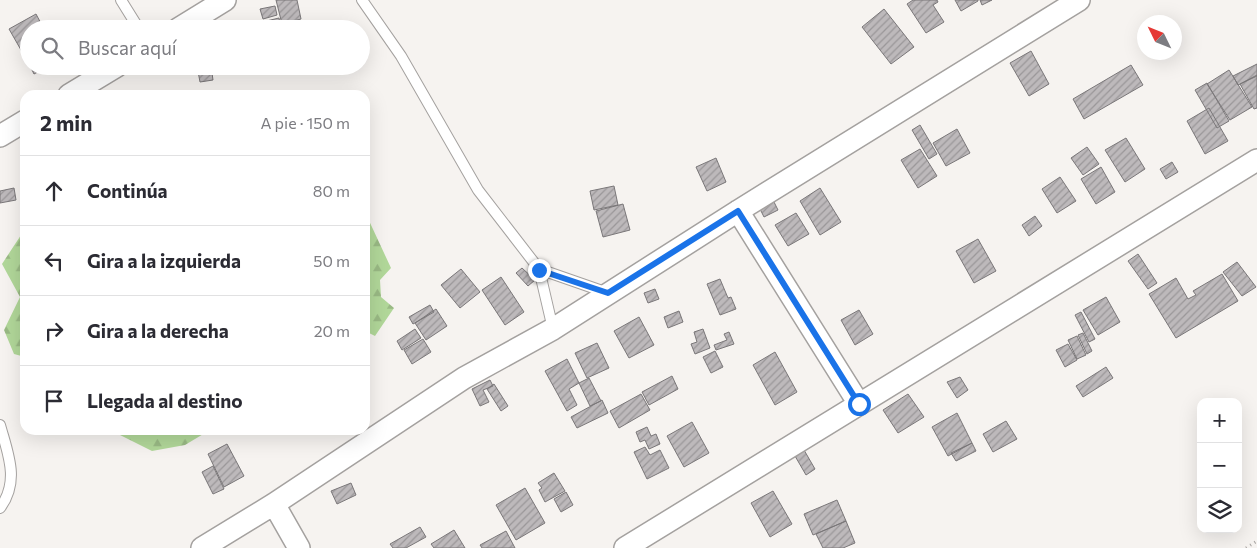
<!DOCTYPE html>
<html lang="es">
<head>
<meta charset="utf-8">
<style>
	body { margin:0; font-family:Commissioner,sans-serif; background:#f2f2f3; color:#2b2b33 }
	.controls { position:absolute; right:15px; bottom:15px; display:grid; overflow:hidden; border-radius:10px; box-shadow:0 5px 20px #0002 }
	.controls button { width:45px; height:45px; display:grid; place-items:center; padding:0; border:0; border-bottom:1px solid #e1e1e2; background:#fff; color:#2b2b33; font:25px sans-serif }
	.compass { position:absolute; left:1137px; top:15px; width:45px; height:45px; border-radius:50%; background:#fff; box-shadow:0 5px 20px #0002; rotate:313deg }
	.stop { position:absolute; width:15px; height:15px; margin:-11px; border:4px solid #1a73e8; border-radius:50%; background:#fff }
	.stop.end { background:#1a73e8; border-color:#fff; box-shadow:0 1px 5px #0008 }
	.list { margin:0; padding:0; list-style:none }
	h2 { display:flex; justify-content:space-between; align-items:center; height:65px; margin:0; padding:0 20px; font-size:21px }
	h2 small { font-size:16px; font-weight:400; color:#7c7c81 }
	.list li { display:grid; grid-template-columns:32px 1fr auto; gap:15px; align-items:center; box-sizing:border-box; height:70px; padding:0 20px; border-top:1px solid #e1e1e2 }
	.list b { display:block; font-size:19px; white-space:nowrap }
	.list em { font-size:16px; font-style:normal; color:#7c7c81 }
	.icon { flex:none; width:28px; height:28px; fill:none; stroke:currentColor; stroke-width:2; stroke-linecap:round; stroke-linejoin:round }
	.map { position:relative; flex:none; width:1257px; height:548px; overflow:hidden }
	.search { position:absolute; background:#fff; box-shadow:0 5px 20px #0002; left:20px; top:20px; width:350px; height:55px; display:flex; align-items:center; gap:12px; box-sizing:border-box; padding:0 18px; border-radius:28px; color:#7c7c81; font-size:19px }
	.panel { position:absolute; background:#fff; box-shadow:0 5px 20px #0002; left:20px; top:90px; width:350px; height:345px; border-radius:15px }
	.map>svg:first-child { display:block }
</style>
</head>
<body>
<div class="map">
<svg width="1257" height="548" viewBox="0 0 1257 548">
	<defs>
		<pattern id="forest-firs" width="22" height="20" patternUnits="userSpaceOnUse" patternTransform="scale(1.25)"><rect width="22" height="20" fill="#b1d799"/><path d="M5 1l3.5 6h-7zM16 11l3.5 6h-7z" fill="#99b984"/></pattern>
		<pattern id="building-hatch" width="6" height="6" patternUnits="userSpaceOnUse" patternTransform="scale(1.25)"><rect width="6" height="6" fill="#bdb9bb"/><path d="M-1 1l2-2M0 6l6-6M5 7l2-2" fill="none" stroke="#9a9799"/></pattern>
	</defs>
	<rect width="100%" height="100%" fill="#f6f3f0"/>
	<path fill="url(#forest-firs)" d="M365,212L391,268L380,280L381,297L394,308L375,336L365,331Z
		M21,235H25V357L14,354L4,330L20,297L2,264Z
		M110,430H210L185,445L152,451Z"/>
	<path fill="url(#building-hatch)" stroke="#7a7779" d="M276,0H297L301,19L282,24Z
		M913,0H937L938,2L933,5L944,22L926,33L907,4Z
		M955,0H978V1L961,11Z
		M980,0H992L982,5Z
		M275,6L277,15L263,19L260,9Z
		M884,9L914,47L891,64L862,27Z
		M36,14L44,29H29V64L9,29Z
		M279,18L281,29H259L258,23Z
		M302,21L303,29H284L283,25Z
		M1031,51L1049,84L1029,96L1010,63Z
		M1257,64V76L1238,85L1233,76Z
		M1131,65L1143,85L1084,119L1073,99Z
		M30,66H49L34,74Z
		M197,66H211L213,80L200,82Z
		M1229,70L1252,107L1230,120L1207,84Z
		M1257,75V108L1254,109L1240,84Z
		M1207,83L1229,121L1217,128L1195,90Z
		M1209,108L1228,141L1205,154L1187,121Z
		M920,125L937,154L929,159L912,130Z
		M957,129L970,153L946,166L933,143Z
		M1126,138L1145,169L1125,182L1105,150Z
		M1087,147L1099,164L1083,175L1071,158Z
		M920,149L937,176L918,188L901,160Z
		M716,158L726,182L707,191L696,167Z
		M1172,162L1178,172L1166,179L1160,169Z
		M1101,167L1115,192L1096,204L1081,179Z
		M1060,177L1076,201L1057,213L1042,189Z
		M614,186L618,205L594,210L590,191Z
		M14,188L16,200L0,203V191Z
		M820,188L841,222L820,235L800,201Z
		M772,198L778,210L764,217L758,205Z
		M623,204L630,230L603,237L596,211Z
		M796,213L809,234L788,246L775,225Z
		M1035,216L1042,226L1029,236L1022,225Z
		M978,239L996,271L974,283L956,251Z
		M1138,254L1157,283L1148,289L1128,261Z
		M1237,262L1256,287L1242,296L1223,272Z
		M522,268L535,280L528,286L516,273Z
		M461,269L480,292L460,308L441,285Z
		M1222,274L1238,301L1176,338L1149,294L1176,278L1188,299L1196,295L1193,291Z
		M501,277L524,312L505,325L482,290Z
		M720,279L728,298L731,297L736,309L720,315L707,284Z
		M655,289L659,299L648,303L644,293Z
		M1106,297L1120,322L1098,335L1083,310Z
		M430,305L434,312L413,324L409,317Z
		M436,309L447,326L426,340L415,323Z
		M859,310L873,334L855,345L841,320Z
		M679,311L683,322L668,328L664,317Z
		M1081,312L1095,339L1089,342L1075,315Z
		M639,317L654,345L629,358L614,331Z
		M415,329L421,338L402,350L397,341Z
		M703,329L710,348L695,354L691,344L697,342L694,332Z
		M729,332L734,344L716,350L714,345L727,340L724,334Z
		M1083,333L1092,351L1087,354L1078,335Z
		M1077,336L1086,355L1077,359L1068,340Z
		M423,339L431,352L412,364L404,350Z
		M597,343L609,368L587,378L575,353Z
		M1068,344L1077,360L1065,367L1056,350Z
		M715,351L723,367L711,373L703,357Z
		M775,352L797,392L775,405L753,365Z
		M567,359L579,383L569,389L577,405L567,411L545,371Z
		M1106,367L1113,378L1083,397L1076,386Z
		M672,376L678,389L649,405L642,392Z
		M960,377L968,390L957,398L947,382Z
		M589,378L601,401L590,406L579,383Z
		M490,380L493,386L483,390L489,402L480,406L472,389Z
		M494,384L508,406L501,411L487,389Z
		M641,394L650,410L619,428L610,411Z
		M908,394L924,417L898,433L883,410Z
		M602,400L608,413L577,428L571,417Z
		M957,413L972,443L948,456L932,427Z
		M1006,421L1017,439L993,452L983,434Z
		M692,422L709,453L684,467L667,436Z
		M647,427L651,436L656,434L660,444L649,449L645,440L640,442L636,432Z
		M972,443L976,451L956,461L951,453Z
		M227,444L244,476L224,487L208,454Z
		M645,447L650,455L660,450L669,468L647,479L634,452Z
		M804,450L815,469L806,475L795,456Z
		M213,466L224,489L213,494L202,472Z
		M554,473L565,491L545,502L539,490L542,488L538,483Z
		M351,483L356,495L337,504L331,491Z
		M525,488L545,523L516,540L496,505Z
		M773,491L792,524L770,537L751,503Z
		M566,492L573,505L561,512L554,499Z
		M837,500L846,521L813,535L804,514Z
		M846,521L855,543L843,548H823L816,534Z
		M420,527L426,537L406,548H393L390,544Z
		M454,530L465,548H434L431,544Z
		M506,531L515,548H482L480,545Z"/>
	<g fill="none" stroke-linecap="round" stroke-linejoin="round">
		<g stroke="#a4a19f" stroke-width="12">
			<path id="service" d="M121,0L139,29
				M362,0L401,56L478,190L539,269L553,329
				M539,269L608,293
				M0,425C8,454 20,481 0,508"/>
		</g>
		<g stroke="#a4a19f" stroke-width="24">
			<path id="minor" d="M178,29L225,0
				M69,95L117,66
				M0,136L25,121
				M738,211L859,404
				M274,504L299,548
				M202,548L274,504L464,378L553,329L738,211L1079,0
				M625,548L1257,160"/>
		</g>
		<path stroke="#a6a3a1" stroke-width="3" stroke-dasharray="1 4" stroke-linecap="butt" d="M1246,548L1257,541"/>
		<use href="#service" stroke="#fff" stroke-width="10"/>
		<use href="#minor" stroke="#fff" stroke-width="21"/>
	</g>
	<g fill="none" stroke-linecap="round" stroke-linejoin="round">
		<path stroke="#1a73e8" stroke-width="6" d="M539,270L608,293L738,211L859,404"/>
	</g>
</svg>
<div class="controls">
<button>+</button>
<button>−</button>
<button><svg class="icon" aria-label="layers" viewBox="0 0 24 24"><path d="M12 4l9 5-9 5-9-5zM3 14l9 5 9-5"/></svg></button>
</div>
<svg class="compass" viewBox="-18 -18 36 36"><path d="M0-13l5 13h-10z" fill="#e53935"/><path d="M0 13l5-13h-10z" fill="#7c7c81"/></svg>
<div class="stop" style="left:859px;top:404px"></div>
<div class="stop end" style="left:539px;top:270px"></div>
<div class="search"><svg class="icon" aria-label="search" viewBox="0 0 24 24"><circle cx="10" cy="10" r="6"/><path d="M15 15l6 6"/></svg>Buscar aquí</div>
<section class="panel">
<h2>2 min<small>A pie · 150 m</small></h2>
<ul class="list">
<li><svg class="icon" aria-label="ahead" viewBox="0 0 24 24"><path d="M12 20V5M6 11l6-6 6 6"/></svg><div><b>Continúa</b></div><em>80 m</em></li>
<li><svg class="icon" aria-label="left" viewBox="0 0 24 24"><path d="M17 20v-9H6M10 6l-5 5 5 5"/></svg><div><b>Gira a la izquierda</b></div><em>50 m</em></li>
<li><svg class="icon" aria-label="right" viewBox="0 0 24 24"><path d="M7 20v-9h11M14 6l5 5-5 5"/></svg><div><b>Gira a la derecha</b></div><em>20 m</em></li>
<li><svg class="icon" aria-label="arrive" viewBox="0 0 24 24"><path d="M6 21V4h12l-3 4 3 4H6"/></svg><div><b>Llegada al destino</b></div></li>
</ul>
</section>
</div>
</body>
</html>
